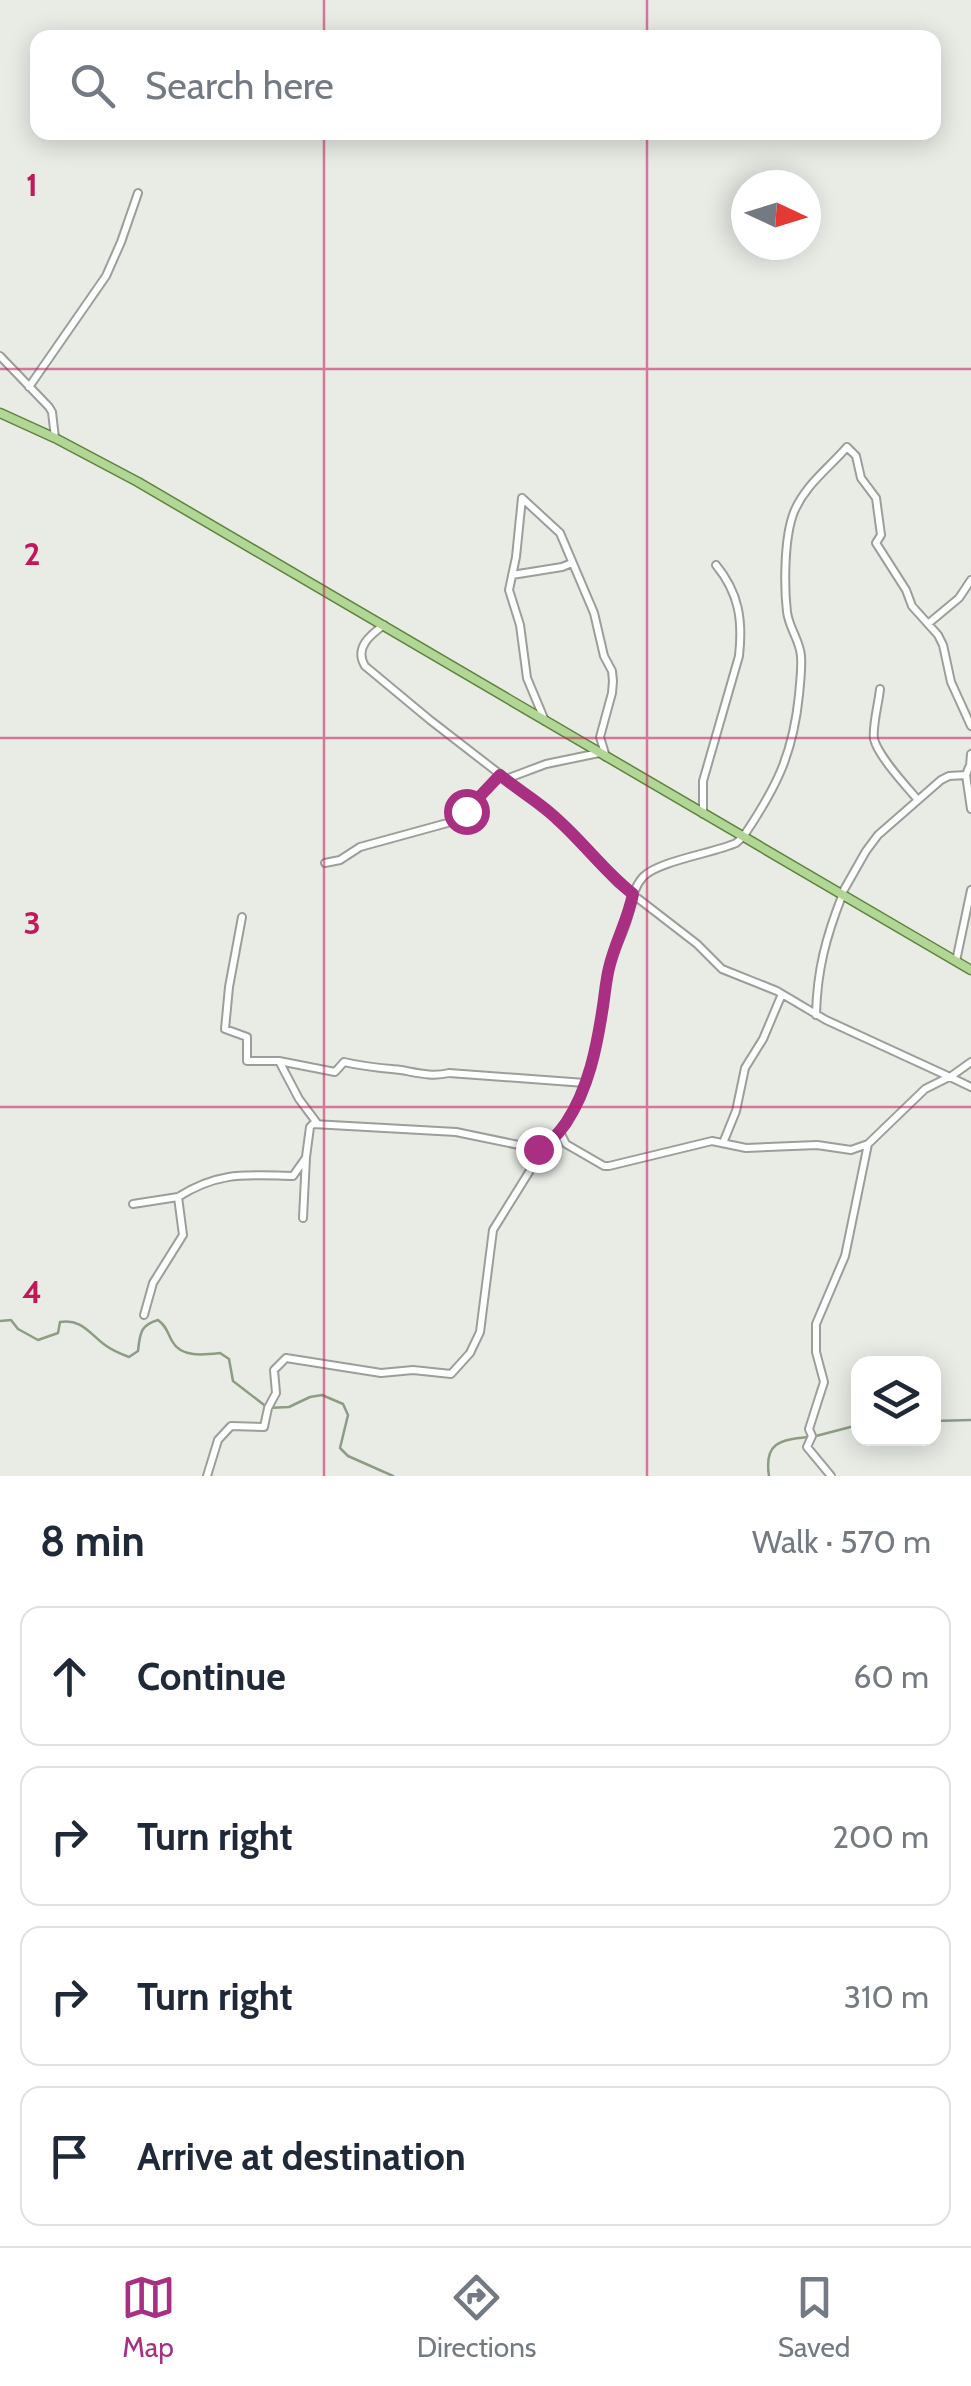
<!DOCTYPE html>
<html lang="en">
<head>
<meta charset="utf-8">
<style>
	body { margin:0; font-family:Cabin,sans-serif; background:#f6f6f7; color:#1f2937 }
	.controls { position:absolute; right:30px; bottom:30px; display:grid; overflow:hidden; border-radius:20px; box-shadow:0 5px 25px #0003 }
	.controls button { width:90px; height:90px; display:grid; place-items:center; padding:0; border:0; border-bottom:2px solid #e0e1e3; background:#fff; color:#1f2937; font:50px sans-serif }
	.compass { position:absolute; left:731px; top:170px; width:90px; height:90px; border-radius:50%; background:#fff; box-shadow:0 5px 25px #0003; rotate:94deg }
	.stop { position:absolute; width:30px; height:30px; margin:-22px; border:8px solid #a92f83; border-radius:50%; background:#fff }
	.stop.end { background:#a92f83; border-color:#fff; box-shadow:0 2px 10px #0008 }
	.list { margin:0; padding:0; list-style:none }
	h2 { display:flex; justify-content:space-between; align-items:center; height:130px; margin:0; padding:0 40px; font-size:42px }
	h2 small { font-size:32px; font-weight:400; color:#747a83 }
	.list li { display:grid; grid-template-columns:65px 1fr auto; gap:30px; align-items:center; box-sizing:border-box; height:140px; margin:0 20px 20px; padding:0 20px; border:2px solid #e0e1e3; border-radius:20px }
	.list b { display:block; font-size:38px; white-space:nowrap }
	.list em { font-size:32px; font-style:normal; color:#747a83 }
	.icon { flex:none; width:55px; height:55px; fill:none; stroke:currentColor; stroke-width:2; stroke-linecap:round; stroke-linejoin:round }
	.map { position:relative; flex:none; width:971px; height:1476px; overflow:hidden }
	.search { position:absolute; background:#fff; box-shadow:0 5px 25px #0003; left:30px; right:30px; top:30px; height:110px; display:flex; align-items:center; gap:25px; box-sizing:border-box; padding:0 35px; border-radius:20px; color:#747a83; font-size:38px }
	.sheet { height:770px; background:#fff }
	nav { display:flex; justify-content:space-around; align-items:center; box-sizing:border-box; height:140px; border-top:2px solid #e0e1e3; background:#fff; font-size:28px; color:#747a83 }
	nav a { display:grid; justify-items:center; gap:5px }
	nav .on { color:#a92f83 }
	.map>svg:first-child { display:block }
</style>
</head>
<body>
<div class="map">
<svg width="971" height="1476" viewBox="0 0 971 1476">
	<rect width="100%" height="100%" fill="#e8ece5"/>
	<g fill="none" stroke-linecap="round" stroke-linejoin="round">
		<path stroke="#8c9d82" stroke-width="2.5" d="M0,1321L11,1320L18,1329L38,1340L58,1333L60,1322C81,1318 90,1334 105,1345C113,1351 121,1354 129,1357L138,1351C140,1334 140,1325 158,1320C167,1327 167,1332 172,1341C181,1358 204,1355 220,1353L229,1359L233,1381L268,1408L289,1407L310,1397L322,1395L343,1404L348,1415L340,1448L348,1456L393,1476
			M934,1421L971,1420
			M816,1436L858,1425
			M769,1476C764,1443 779,1440 808,1437"/>
		<g stroke="#9b9f99" stroke-width="10">
			<path id="minor" d="M0,356L49,407L52,412L55,438
				M29,387L106,276L121,242L138,193
				M522,498L560,533L594,613L604,656L612,671L613,681L612,693L600,737L606,757
				M522,498L516,557L509,590L520,625L527,678L545,721
				M512,575L562,567L572,563
				M929,623L959,598L971,580
				M384,625C370,635 354,648 365,666L430,720L554,816L618,883L697,944L722,969L777,991L826,1020L950,1077
				M880,689C879,701 872,727 874,739C878,756 906,786 918,800
				M970,766L971,754
				M969,767L966,775L971,809
				M506,779L546,764L599,753
				M703,814V781L739,656C743,620 739,593 716,565
				M325,863L340,860L360,847L451,822L466,811L500,775
				M841,895L866,851L878,835L941,780L949,776L966,775
				M242,917L229,987L225,1029L247,1037V1061H279L299,1099L317,1123
				M956,961L971,890
				M816,1015C817,970 826,937 842,896
				M279,1061L335,1072L344,1062C365,1067 380,1068 401,1070C418,1073 432,1077 449,1073L585,1083
				M971,1062L950,1077L971,1087
				M560,1132L566,1144L604,1166H609L712,1141L746,1148L817,1145L851,1150L868,1144
				M723,1143L736,1111L745,1068L763,1039L782,994
				M133,1204L178,1197
				M303,1218L306,1157L310,1127L313,1124L456,1132L538,1149C550,1144 558,1134 565,1123C588,1089 597,1048 603,1007C605,995 605,982 608,970C613,952 622,937 627,920C632,905 632,889 643,877C658,861 714,853 736,843L743,837C776,788 793,755 799,695C800,682 802,669 801,656C800,641 789,628 787,612C784,586 784,537 794,512C805,485 828,469 847,447L856,456L861,478L876,498L881,535L876,543L906,590L912,606L938,635L943,645L951,682L971,726
				M144,1315L153,1283L183,1235L178,1197C219,1171 246,1175 293,1176L305,1159
				M207,1476L218,1440L231,1426L264,1427L268,1408L276,1393L274,1370L286,1358L381,1373L413,1370L451,1374L470,1353L480,1332L493,1230L544,1148
				M831,1476L807,1447L812,1436L809,1429L824,1382L816,1352V1324L845,1256L868,1144L925,1089L949,1077"/>
		</g>
		<g stroke="#5d833c" stroke-width="11">
			<path id="major" d="M0,413L55,438L138,482L971,970"/>
		</g>
		<use href="#minor" stroke="#fff" stroke-width="6"/>
		<use href="#major" stroke="#b2d695" stroke-width="8"/>
	</g>
	<g fill="none" stroke-linecap="round" stroke-linejoin="round">
		<path stroke="#a92f83" stroke-width="12" d="M466,811L500,775C519,791 541,803 558,820C585,844 604,871 633,894C628,920 615,942 609,968C606,980 605,993 603,1006C597,1046 589,1088 566,1123C559,1133 550,1144 538,1149"/>
	</g>
	<path fill="none" stroke="#c2185b" stroke-width="2.5" stroke-opacity="0.55" d="M324,0V38M647,0V38M324,132V1476M647,132V1476M0,369H971M0,738H971M0,1107H971"/>
	<g font-size="32" text-anchor="middle" font-weight="bold" fill="#c2185b" stroke="#e8ece5" stroke-width="8" stroke-linejoin="round" paint-order="stroke">
		<text x="32" y="196">1</text>
		<text x="32" y="565">2</text>
		<text x="32" y="934">3</text>
		<text x="32" y="1303">4</text>
	</g>
</svg>
<div class="controls">
<button><svg class="icon" aria-label="layers" viewBox="0 0 24 24"><path d="M12 4l9 5-9 5-9-5zM3 14l9 5 9-5"/></svg></button>
</div>
<svg class="compass" viewBox="-18 -18 36 36"><path d="M0-13l5 13h-10z" fill="#e53935"/><path d="M0 13l5-13h-10z" fill="#747a83"/></svg>
<div class="stop" style="left:466px;top:811px"></div>
<div class="stop end" style="left:538px;top:1149px"></div>
<div class="search"><svg class="icon" aria-label="search" viewBox="0 0 24 24"><circle cx="10" cy="10" r="6"/><path d="M15 15l6 6"/></svg>Search here</div>
</div>
<section class="sheet">
<h2>8 min<small>Walk · 570 m</small></h2>
<ul class="list">
<li><svg class="icon" aria-label="ahead" viewBox="0 0 24 24"><path d="M12 20V5M6 11l6-6 6 6"/></svg><div><b>Continue</b></div><em>60 m</em></li>
<li><svg class="icon" aria-label="right" viewBox="0 0 24 24"><path d="M7 20v-9h11M14 6l5 5-5 5"/></svg><div><b>Turn right</b></div><em>200 m</em></li>
<li><svg class="icon" aria-label="right" viewBox="0 0 24 24"><path d="M7 20v-9h11M14 6l5 5-5 5"/></svg><div><b>Turn right</b></div><em>310 m</em></li>
<li><svg class="icon" aria-label="arrive" viewBox="0 0 24 24"><path d="M6 21V4h12l-3 4 3 4H6"/></svg><div><b>Arrive at destination</b></div></li>
</ul>
</section>
<nav>
<a class="on"><svg class="icon" aria-label="map" viewBox="0 0 24 24"><path d="M3 6l6-2 6 2 6-2v14l-6 2-6-2-6 2zM9 4v14M15 6v14"/></svg>Map</a>
<a><svg class="icon" aria-label="directions" viewBox="0 0 24 24"><path d="M12 3l9 9-9 9-9-9zM9 14v-3h6M13 9l2 2-2 2"/></svg>Directions</a>
<a><svg class="icon" aria-label="saved" viewBox="0 0 24 24"><path d="M7 4h10v16l-5-4-5 4z"/></svg>Saved</a>
</nav>
</body>
</html>
